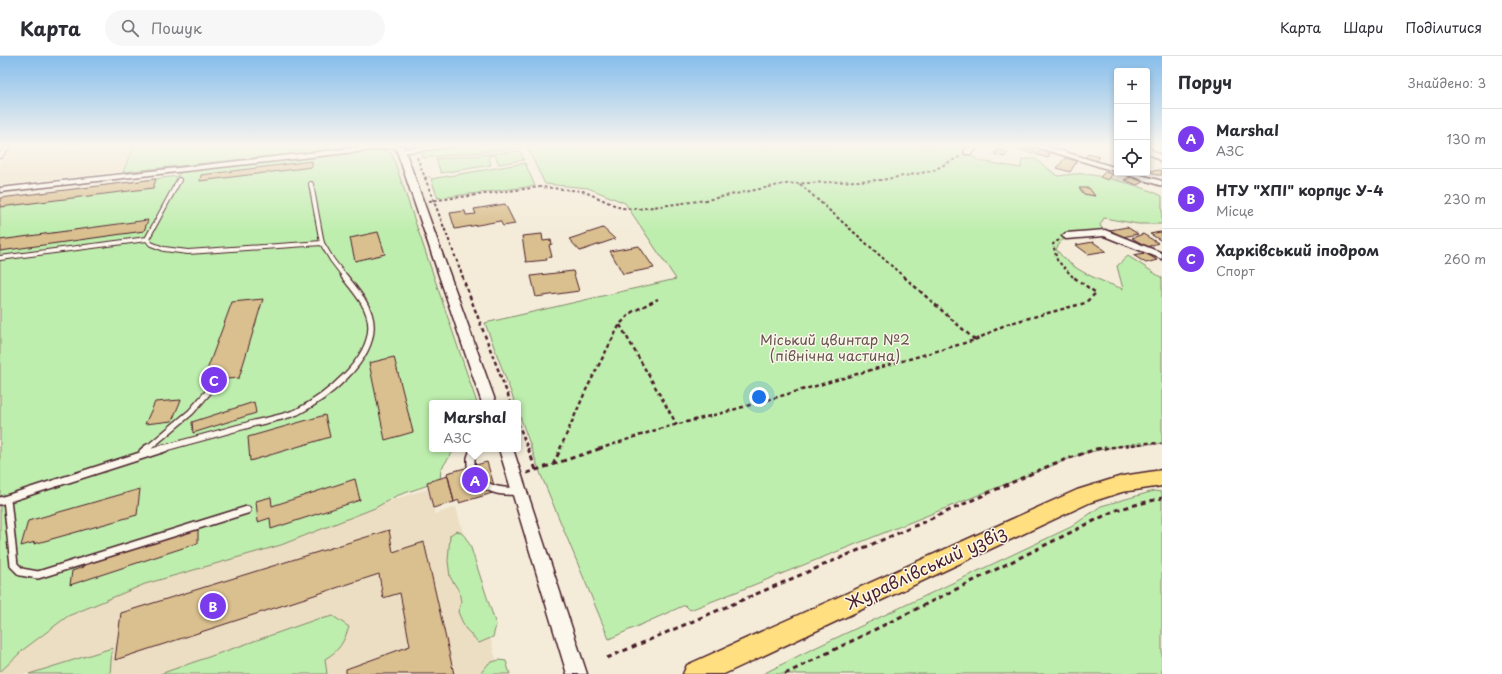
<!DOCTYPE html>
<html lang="uk">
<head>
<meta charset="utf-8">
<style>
	body { margin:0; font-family:"Playpen Sans",sans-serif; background:#f7f7f7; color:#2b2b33 }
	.controls { position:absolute; right:12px; top:12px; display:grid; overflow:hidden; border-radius:4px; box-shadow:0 2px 6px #0003 }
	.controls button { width:36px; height:36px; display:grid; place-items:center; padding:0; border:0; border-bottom:1px solid #e1e1e2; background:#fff; color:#2b2b33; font:20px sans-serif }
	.you { position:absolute; left:759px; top:341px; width:14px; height:14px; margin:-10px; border:3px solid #fff; border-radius:50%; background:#1a73e8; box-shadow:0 0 0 6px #1a73e833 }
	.badge { display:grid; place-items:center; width:26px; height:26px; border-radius:50%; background:#7c3aed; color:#fff; font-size:13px; font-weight:700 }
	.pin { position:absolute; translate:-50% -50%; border:2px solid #fff; box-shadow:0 1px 4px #0006 }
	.popup { position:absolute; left:429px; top:344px; width:92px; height:52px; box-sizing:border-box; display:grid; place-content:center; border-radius:4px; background:#fff; filter:drop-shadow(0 1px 3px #0005); font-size:13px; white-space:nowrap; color:#7c7c81 }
	.popup b { font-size:15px; color:#2b2b33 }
	.popup::after { content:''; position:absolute; left:50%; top:100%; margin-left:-8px; border:8px solid transparent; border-top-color:#fff }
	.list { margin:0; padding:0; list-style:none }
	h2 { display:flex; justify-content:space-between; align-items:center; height:52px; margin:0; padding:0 16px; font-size:17px }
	h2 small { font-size:13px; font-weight:400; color:#7c7c81 }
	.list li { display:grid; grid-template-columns:26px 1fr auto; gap:12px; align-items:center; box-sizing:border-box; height:60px; padding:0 16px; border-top:1px solid #e1e1e2 }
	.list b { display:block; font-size:15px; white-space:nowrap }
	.list p { margin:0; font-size:13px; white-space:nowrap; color:#7c7c81 }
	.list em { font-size:13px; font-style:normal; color:#7c7c81 }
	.icon { flex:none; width:22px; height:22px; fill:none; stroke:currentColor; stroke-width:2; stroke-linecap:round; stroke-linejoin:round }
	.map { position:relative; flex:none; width:1162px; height:618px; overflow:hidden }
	header { display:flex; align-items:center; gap:24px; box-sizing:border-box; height:56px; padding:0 20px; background:#fff; border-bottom:1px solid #e1e1e2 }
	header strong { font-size:19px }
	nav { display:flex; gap:22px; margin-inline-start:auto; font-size:14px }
	.search { width:280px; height:36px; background:#f7f7f7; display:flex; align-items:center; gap:10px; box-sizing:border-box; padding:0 14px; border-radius:22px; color:#7c7c81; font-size:15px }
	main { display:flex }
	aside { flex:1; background:#fff }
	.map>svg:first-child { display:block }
</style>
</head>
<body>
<header>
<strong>Карта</strong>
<div class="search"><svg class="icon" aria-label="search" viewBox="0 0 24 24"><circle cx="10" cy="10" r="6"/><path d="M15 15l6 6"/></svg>Пошук</div>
<nav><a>Карта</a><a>Шари</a><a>Поділитися</a></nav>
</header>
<main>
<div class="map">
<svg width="1162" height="618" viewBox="0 0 1162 618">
	<rect width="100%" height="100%" fill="#f4ecd9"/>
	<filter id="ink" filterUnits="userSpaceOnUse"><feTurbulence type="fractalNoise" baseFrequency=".025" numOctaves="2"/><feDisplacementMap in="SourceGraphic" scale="8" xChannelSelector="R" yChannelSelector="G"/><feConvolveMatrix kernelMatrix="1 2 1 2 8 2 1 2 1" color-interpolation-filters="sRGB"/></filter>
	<g filter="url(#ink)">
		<path fill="#ecdec3" d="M12,89H170L162,111L0,129V105Z
			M427,433L435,458L456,451L500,618H0V568Z"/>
		<path fill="#beeead" stroke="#84866c" d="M134,89H375L123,116Z
			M465,89H971L970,99L980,105L1021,112L1022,103H1035L1058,120C1067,119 1077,117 1086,118C1108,121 1143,130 1162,140V168H1138L1104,162L1100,169L1105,177L1062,184L1056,193C1072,215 1099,224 1123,233L1117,210L1128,200L1162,222V388C1135,386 1108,392 1081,398L736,536L690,554L685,549L609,583L541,419L518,355V347H515L485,267L676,223L625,147L588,132L545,128L527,91L423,102L422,94Z
			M380,94L388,95L392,98L477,347H432V393H455L441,413L440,425L396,440L375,452L281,489L145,528L68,560L24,593L0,616V143L178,120L180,116Z
			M520,95L524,104L499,108L495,99L488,100L491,109L441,117L436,103Z
			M525,107L535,130L438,142L431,123Z
			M1154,435L1162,436V618H763L804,597L1071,471L1101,450Z
			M456,475C464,476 466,483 470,489L496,569L493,581L479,587L465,572L458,556L461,546L459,535L450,521L448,505L450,479Z
			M333,560L349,571C343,587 340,594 325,603L327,618H160L320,562L321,563Z
			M112,592L110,618H29Z
			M499,604L506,605L510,618H480L489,607Z"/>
		<path fill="#dabf8f" stroke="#4a1f2b" d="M1011,89H1021L1035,93L1032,97L1010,91Z
			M998,93L1008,97L1004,101L994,98Z
			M1038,94L1050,98L1048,102L1035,98Z
			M1088,98L1100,101L1096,105L1085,102Z
			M1065,102L1077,105L1070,116L1057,112Z
			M312,105V111L200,125L201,119Z
			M1161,114L1162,119H1156L1149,115Z
			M1105,116L1113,118L1108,124L1100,121Z
			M1131,121L1143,126L1137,129L1124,124Z
			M156,123L153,132L0,151V142Z
			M1079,132H1089L1095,140L1084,138Z
			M505,148L515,168L503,170L500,165L455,173L450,157L465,155L466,159L476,158L474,153Z
			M148,164L144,175L0,195V184Z
			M1127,171L1138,178L1122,181L1110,174Z
			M603,172L615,183L580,195L569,183Z
			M378,176L385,198L355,205L350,182Z
			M1160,176L1162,177V185L1150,178Z
			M542,178L543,185L551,184L552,188L549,189L552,201L546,202L547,204L526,206L522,180Z
			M1143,178L1158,187L1147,191L1132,182Z
			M1093,186L1106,195L1088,198L1076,189Z
			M639,190L654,212L623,218L610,195Z
			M1145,197L1157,204L1146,207L1133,199Z
			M573,215L579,235L536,241L531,220Z
			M263,243L239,322L203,325L232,246Z
			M394,301L413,376L385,384L369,307Z
			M181,344L172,365L145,368L155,346Z
			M254,346L256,357L193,377L192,366Z
			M325,359L330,381L250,405L248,381Z
			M487,406L496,436L459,447V444L454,446L447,417Z
			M448,420L454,446L433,452L427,426Z
			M355,423L360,444L271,473L270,462L258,466L256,445L271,441L272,450Z
			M140,433L137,459L34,488L35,486L21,490L28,465Z
			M198,473V487L70,529L72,515L83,511V509Z
			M389,474L393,496L424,486L454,618H346V613L410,590L400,537L383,542L379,518L115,604L121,557Z"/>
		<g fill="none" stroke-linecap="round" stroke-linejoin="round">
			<g stroke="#4a1f2b" stroke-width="6">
				<path id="service-far2" d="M402,95L452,89
					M0,100L9,89
					M179,124L147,183L151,188L164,193L188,196L322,187
					M311,128L322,187L332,204L345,221
					M0,202L147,183"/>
			</g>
			<g stroke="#4a1f2b" stroke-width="8">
				<path id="service-far1" d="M147,393L191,356L215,328
					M161,393C193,384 224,376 255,367C269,364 284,361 297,356C325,342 372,305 371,270C371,251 355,234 344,220"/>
			</g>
			<g stroke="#4a1f2b" stroke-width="10">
				<path id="service" d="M143,396L148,392
					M471,409V402L474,393
					M481,426C492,435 504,436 518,435
					M7,443L14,509L21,516L38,519L247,454
					M0,445L165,392"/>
			</g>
			<g stroke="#4a1f2b" stroke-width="3">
				<path id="minor" d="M380,89H403L399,91L0,136V132Z
					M972,89H981L971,98H965V94Z
					M1030,89H1042L1117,112V116Z
					M1147,91L1162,100V106L1147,96Z
					M1122,117H1134L1162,125V130Z
					M1105,174L1162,197V203L1104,180L1066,183L1062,180L1066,177Z"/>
			</g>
			<g stroke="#4a1f2b" stroke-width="3">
				<path id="tertiary" d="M395,89H403L496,347H482Z
					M499,393H513L587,618H567Z"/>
			</g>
			<g stroke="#4a1f2b" stroke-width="3">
				<path id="primary" d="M1162,414V430L1122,436L1091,446L724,618H683L687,609L1077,434L1122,420Z"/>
			</g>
			<path stroke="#4a1f2b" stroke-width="2" stroke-dasharray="3 2.5" stroke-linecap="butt" d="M417,101L463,221
				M424,122L430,121
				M800,128L904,221
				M429,145L540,131L583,135L621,152L638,153L706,144L784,128L881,124L932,115L961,100
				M1059,184L1053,188L1057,204L1073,221"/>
			<path stroke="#4a1f2b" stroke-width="2.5" stroke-dasharray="4 3" stroke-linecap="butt" d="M462,220L511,347
				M620,269L677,369
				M975,284L1007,268L1085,247L1096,237L1072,220
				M518,367L528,393
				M560,393L586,334L620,268L632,256L658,243
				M599,393L659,373L722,357L975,284L903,220
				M1097,393L1148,387L1162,388"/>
			<path stroke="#4a1f2b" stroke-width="3" stroke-dasharray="5 4" stroke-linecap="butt" d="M528,392L536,414
				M553,409L561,392
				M527,417L602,392
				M607,602L917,469L1053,408L1096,393L1106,392
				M785,618L1116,454L1162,442"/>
			<use href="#service-far2" stroke="#fbf7ec" stroke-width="4"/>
			<use href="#service-far1" stroke="#fbf7ec" stroke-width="5.5"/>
			<use href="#service" stroke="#fbf7ec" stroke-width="7"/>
			<use href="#minor" fill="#fbf7ec" fill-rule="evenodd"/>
			<use href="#tertiary" fill="#fbf7ec" fill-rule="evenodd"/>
			<use href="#primary" fill="#ffdf80" fill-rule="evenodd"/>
		</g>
	</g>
	<linearGradient id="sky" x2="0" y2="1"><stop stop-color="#86bdec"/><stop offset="0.51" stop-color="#faf6ee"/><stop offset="1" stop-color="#faf6ee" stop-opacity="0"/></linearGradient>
	<rect width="1162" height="176" fill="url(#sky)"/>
	<g text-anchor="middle" stroke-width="3" stroke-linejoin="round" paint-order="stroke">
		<g font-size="14" fill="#67534c" stroke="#fbf7ec">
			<text x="835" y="289">Міський цвинтар №2<tspan x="835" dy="16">(північна частина)</tspan></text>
		</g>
		<g font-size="17" fill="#4a1f2b" stroke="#fbf7ec">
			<text transform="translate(926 512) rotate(-25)" y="6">Журавлівський узвіз</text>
		</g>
	</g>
</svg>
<div class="controls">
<button>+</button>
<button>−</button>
<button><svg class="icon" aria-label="locate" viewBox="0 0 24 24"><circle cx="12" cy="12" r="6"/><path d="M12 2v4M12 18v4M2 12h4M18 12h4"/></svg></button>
</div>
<div class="you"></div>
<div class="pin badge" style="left:475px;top:424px">A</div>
<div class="popup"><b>Marshal</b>АЗС</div>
<div class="pin badge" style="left:213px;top:550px">B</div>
<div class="pin badge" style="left:214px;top:324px">C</div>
</div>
<aside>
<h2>Поруч<small>Знайдено: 3</small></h2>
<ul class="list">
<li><span class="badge">A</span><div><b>Marshal</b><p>АЗС</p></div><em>130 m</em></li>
<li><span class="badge">B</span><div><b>НТУ &quot;ХПІ&quot; корпус У-4</b><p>Місце</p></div><em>230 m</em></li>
<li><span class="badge">C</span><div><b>Харківський іподром</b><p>Спорт</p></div><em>260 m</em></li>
</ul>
</aside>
</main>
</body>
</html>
